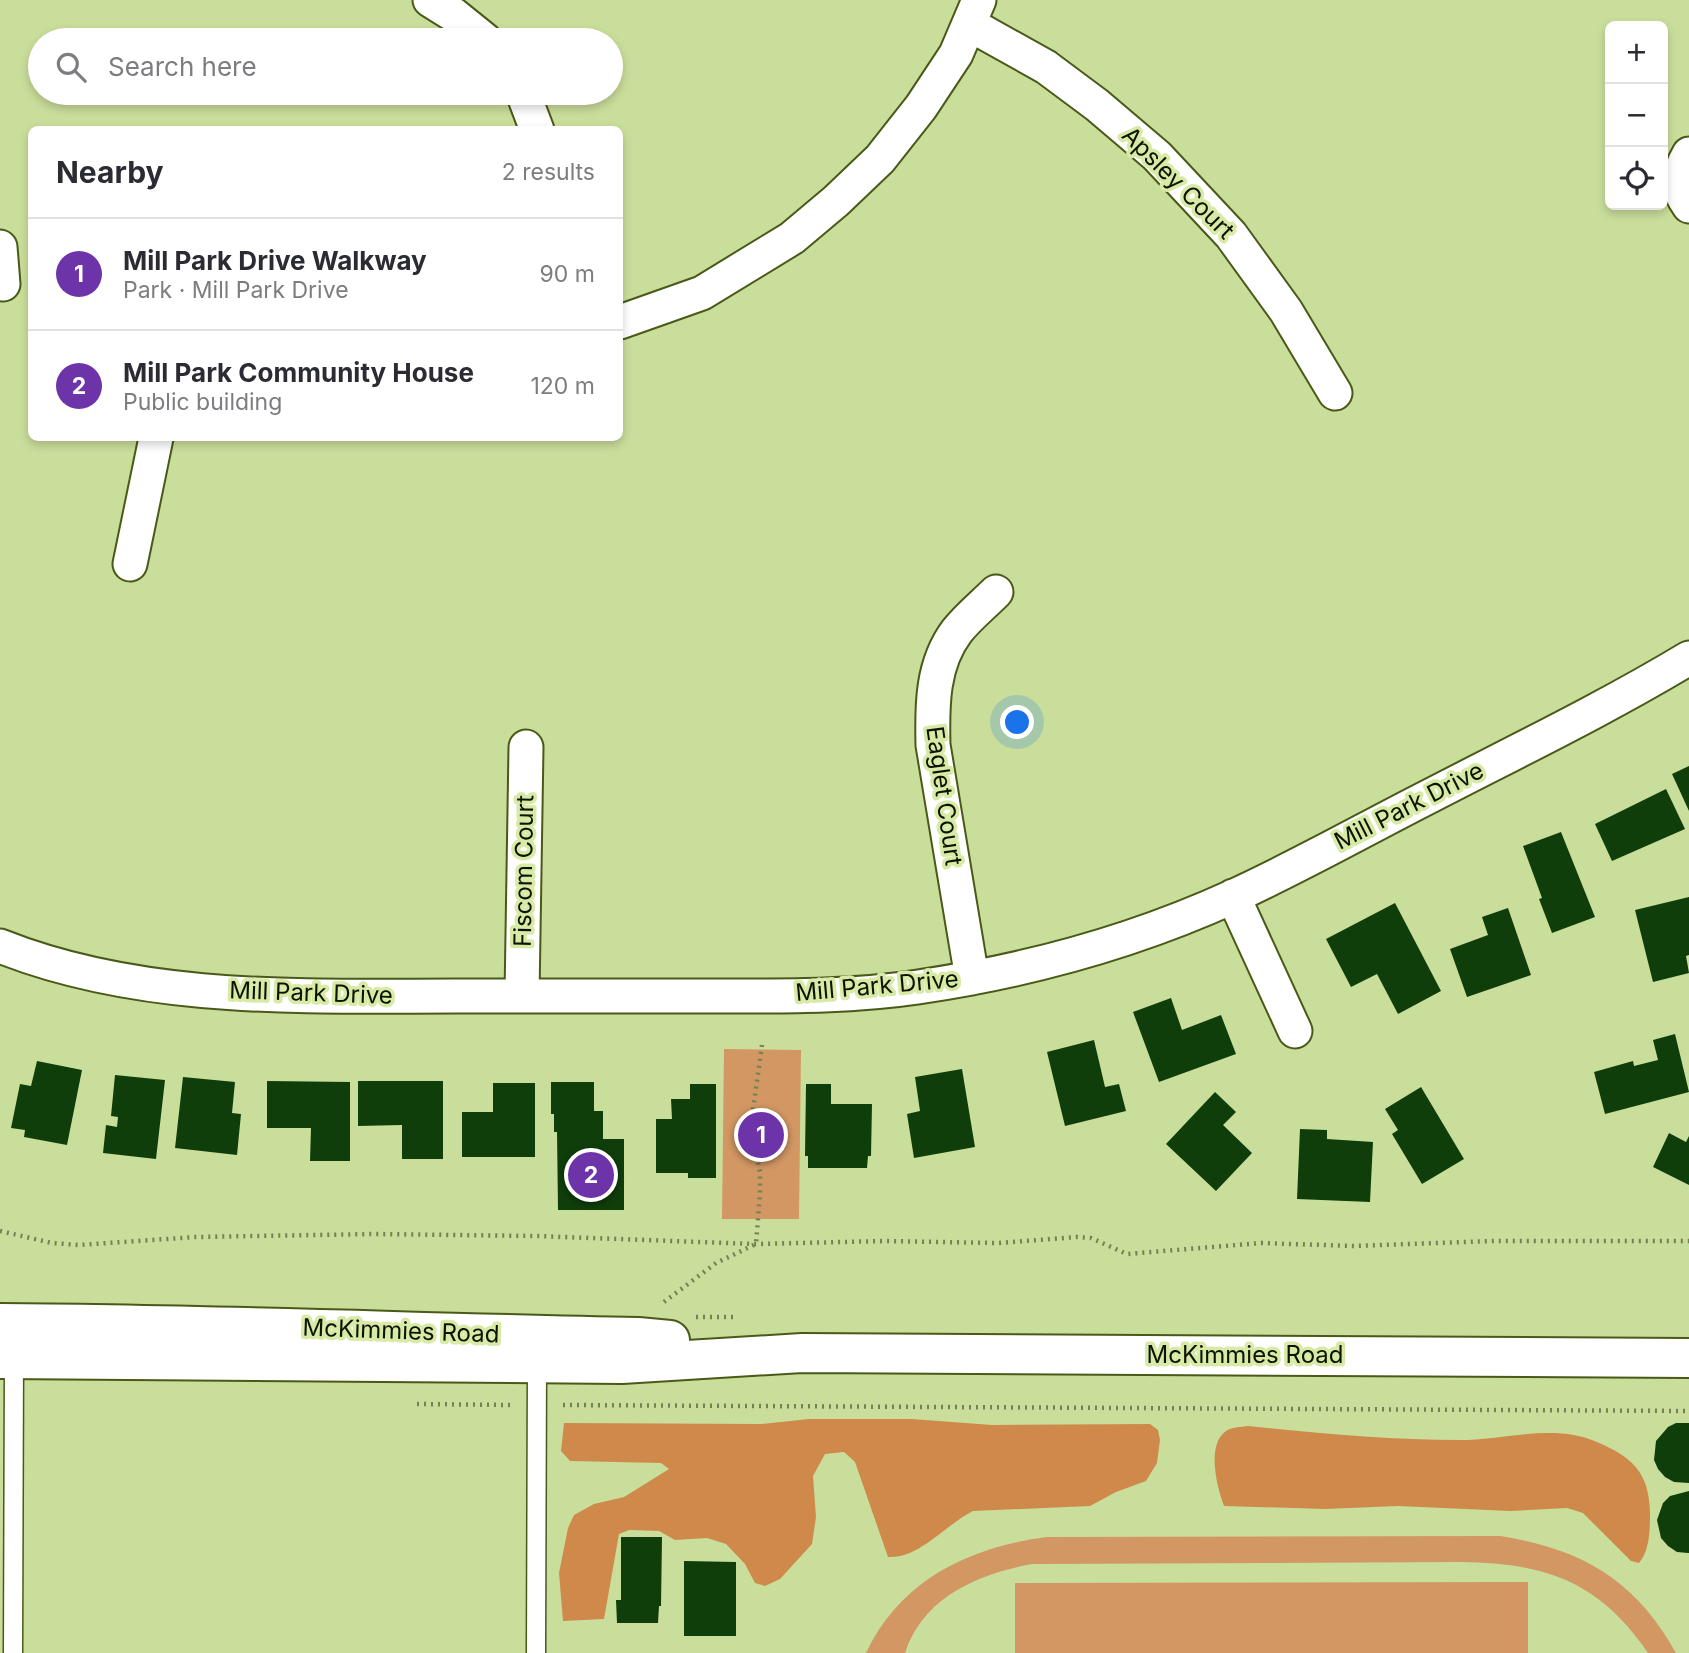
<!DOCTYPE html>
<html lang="en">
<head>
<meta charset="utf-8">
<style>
	body { margin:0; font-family:Inter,sans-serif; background:#f7f7f7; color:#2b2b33 }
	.controls { position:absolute; right:21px; top:21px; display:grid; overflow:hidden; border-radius:10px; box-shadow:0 4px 10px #0003 }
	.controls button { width:63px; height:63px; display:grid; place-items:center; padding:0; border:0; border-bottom:2px solid #e1e1e2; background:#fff; color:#2b2b33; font:35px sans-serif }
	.you { position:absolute; left:1018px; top:723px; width:24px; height:24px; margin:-18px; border:5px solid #fff; border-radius:50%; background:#1a73e8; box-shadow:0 0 0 10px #1a73e833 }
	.badge { display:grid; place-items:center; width:46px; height:46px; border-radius:50%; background:#6d34aa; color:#fff; font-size:23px; font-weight:700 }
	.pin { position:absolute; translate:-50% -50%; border:4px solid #fff; box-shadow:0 2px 7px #0006 }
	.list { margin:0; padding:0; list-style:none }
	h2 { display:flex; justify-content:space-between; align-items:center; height:91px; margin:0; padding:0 28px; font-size:30px }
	h2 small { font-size:23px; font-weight:400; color:#7c7c81 }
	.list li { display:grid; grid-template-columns:46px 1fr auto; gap:21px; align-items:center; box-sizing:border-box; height:112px; padding:0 28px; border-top:2px solid #e1e1e2 }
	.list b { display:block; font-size:26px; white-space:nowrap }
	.list p { margin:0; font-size:23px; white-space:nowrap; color:#7c7c81 }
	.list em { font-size:23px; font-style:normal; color:#7c7c81 }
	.icon { flex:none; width:38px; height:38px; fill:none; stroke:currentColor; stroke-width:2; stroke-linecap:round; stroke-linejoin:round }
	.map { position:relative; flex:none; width:1689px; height:1653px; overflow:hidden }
	.search { position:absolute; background:#fff; box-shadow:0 4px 10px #0003; left:28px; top:28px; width:595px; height:77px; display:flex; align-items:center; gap:18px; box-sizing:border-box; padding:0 24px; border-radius:38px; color:#7c7c81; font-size:26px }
	.panel { position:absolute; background:#fff; box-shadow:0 4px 10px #0003; left:28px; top:126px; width:595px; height:315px; border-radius:10px }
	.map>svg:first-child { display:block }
</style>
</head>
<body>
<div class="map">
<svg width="1689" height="1653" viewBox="0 0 1689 1653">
	<rect width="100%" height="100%" fill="#cade9b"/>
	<path fill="#d29763" d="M724,1049L801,1050L799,1219H722Z
		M1500,1536C1581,1549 1635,1579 1676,1653H1648C1599,1581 1545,1563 1460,1562L1032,1564C978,1574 923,1597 905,1653H866C901,1579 970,1547 1047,1537Z
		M1528,1582V1653H1015V1583Z"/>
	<path fill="#cf8a4b" d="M809,1419H912L992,1425L1150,1424L1158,1430L1160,1440L1157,1463L1146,1481L1116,1492L1090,1506L973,1511C945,1525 919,1559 888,1557L855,1462L844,1452L825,1454L813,1476L816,1517L812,1544L780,1579L765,1586L755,1583L745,1564L726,1544L707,1538L675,1540L659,1531L629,1530L619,1534L604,1619L563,1621L559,1573L568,1528L574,1515L594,1504L624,1497L669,1469L661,1463L570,1461L561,1451L564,1423L761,1424Z
		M1248,1426C1318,1433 1389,1440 1460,1440C1504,1440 1555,1423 1597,1442C1632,1457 1649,1472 1650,1512C1650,1529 1650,1550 1639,1563L1631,1561L1583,1513L1567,1508L1510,1511L1398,1506L1325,1509L1224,1506C1217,1487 1206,1445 1226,1431C1231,1427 1241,1427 1248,1426Z"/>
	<path fill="#103e0b" d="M1689,766V811L1672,774Z
		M1666,789L1685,829L1612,861L1595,824Z
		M1561,832L1595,917L1552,933L1539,899L1542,898L1523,846Z
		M1689,897V955L1686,956L1689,973L1653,982L1635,910Z
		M1395,903L1441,991L1398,1014L1377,974L1351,987L1326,939Z
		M1508,908L1531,975L1467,997L1450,949L1488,935L1482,917Z
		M1171,998L1182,1030L1221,1015L1236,1054L1159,1082L1133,1012Z
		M1675,1034L1689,1092L1605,1114L1594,1072L1633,1061L1634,1066L1658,1060L1653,1040Z
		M1094,1040L1105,1087L1119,1084L1126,1111L1065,1126L1047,1052Z
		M37,1061L82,1070L67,1145L24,1137L25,1130L11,1128L20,1084L31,1086Z
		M962,1069L975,1147L914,1158L907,1114L920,1111L915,1077Z
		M115,1075L165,1080L156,1159L103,1153L106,1125L117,1127L118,1117L111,1116Z
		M183,1077L235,1082L232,1113L241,1114L237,1155L175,1148Z
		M267,1081L350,1082V1161H310L311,1128H267Z
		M358,1081H443V1159H402V1125L358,1126Z
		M551,1082H594V1111H603V1139H624V1210H558L557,1132H554V1114H551Z
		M493,1083H535V1157H462V1112H493Z
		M690,1084H716V1178H688V1173H656V1119H672L671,1099H690Z
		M806,1084H831V1104H872L871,1156H868L867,1168H808V1156H805Z
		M1421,1087L1464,1159L1422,1184L1392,1134L1398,1130L1385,1109Z
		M1215,1092L1236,1112L1223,1125L1252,1153L1216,1191L1166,1144Z
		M1300,1129L1327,1130V1139L1373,1142L1370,1202L1297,1199Z
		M1669,1133L1686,1142L1689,1136V1185L1653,1167Z
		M1676,1423H1689V1483L1674,1482L1665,1477L1658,1469L1654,1460L1656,1441L1668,1427Z
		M1689,1491V1553H1688L1677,1552L1668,1546L1661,1538L1657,1520L1663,1503L1670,1496Z
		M621,1537H662L661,1606H659L658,1623H617L616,1600H621Z
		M684,1561L736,1562V1636H684Z"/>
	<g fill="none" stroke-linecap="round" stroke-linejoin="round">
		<g stroke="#495917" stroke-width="21">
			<path id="service" d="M13,1653L14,1356
				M536,1653L537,1364"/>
		</g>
		<g stroke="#495917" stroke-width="37">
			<path id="minor" d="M430,0L454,15L485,40
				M969,24L1046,67L1097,105L1157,156L1231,235L1286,311L1335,393
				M523,93L537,130
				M1689,154C1678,173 1675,187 1689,206
				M0,247L3,284
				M620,322L702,293L792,238L836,201L880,159L921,107L956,54L979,0
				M130,564L156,438
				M1233,896L1295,1031
				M0,946C143,1003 305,996 456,996C542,996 628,996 714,996C781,996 851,997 918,987C1026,971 1133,942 1232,897C1300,866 1365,829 1430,796C1517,751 1606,708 1689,658
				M972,978L933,745C932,705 932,664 957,631C968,617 983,605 996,592
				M522,996L526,747"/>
		</g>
		<g stroke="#495917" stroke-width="42">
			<path id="secondary" d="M0,1323C213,1324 425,1333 638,1337L670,1340
				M0,1359L622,1364L802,1353L1689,1358"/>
		</g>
		<path stroke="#748154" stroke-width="4.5" stroke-dasharray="2 5" stroke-linecap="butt" d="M0,1231L52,1243L79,1245L196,1237L374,1234L536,1236L756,1244L886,1241L999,1243L1077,1237L1091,1238L1127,1254L1261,1243L1354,1246L1494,1241H1689
			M664,1302L716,1263L756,1244L760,1194V1172L752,1133V1117L762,1045
			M696,1317H736
			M417,1404L512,1405
			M563,1405L1689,1411"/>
		<use href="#service" stroke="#fff" stroke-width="18"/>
		<use href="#minor" stroke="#fff" stroke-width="33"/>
		<use href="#secondary" stroke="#fff" stroke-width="38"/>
	</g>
	<g text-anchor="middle" stroke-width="7" stroke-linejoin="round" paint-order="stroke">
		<g font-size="24" fill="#0e1300" stroke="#d7eba7">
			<text transform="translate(1178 183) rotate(45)" y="8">Apsley Court</text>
			<text transform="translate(944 796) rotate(82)" y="8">Eaglet Court</text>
			<text transform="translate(1409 806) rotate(-27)" y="8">Mill Park Drive</text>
			<text transform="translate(524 871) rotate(-89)" y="8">Fiscom Court</text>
			<text transform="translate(877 986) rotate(-5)" y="8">Mill Park Drive</text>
			<text transform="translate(311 993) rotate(2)" y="8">Mill Park Drive</text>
			<text transform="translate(401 1331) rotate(2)" y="8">McKimmies Road</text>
			<text x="1245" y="1363">McKimmies Road</text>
		</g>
	</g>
</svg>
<div class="controls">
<button>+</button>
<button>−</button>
<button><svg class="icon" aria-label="locate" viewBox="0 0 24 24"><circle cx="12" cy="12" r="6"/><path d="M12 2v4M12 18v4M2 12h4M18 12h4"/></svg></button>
</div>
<div class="you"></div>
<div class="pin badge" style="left:761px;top:1135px">1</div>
<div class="pin badge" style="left:591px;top:1175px">2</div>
<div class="search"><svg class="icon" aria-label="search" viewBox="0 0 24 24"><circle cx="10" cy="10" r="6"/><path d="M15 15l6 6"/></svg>Search here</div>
<section class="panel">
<h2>Nearby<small>2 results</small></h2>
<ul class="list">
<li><span class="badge">1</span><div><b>Mill Park Drive Walkway</b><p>Park · Mill Park Drive</p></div><em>90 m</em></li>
<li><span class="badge">2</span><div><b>Mill Park Community House</b><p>Public building</p></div><em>120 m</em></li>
</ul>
</section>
</div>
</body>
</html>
